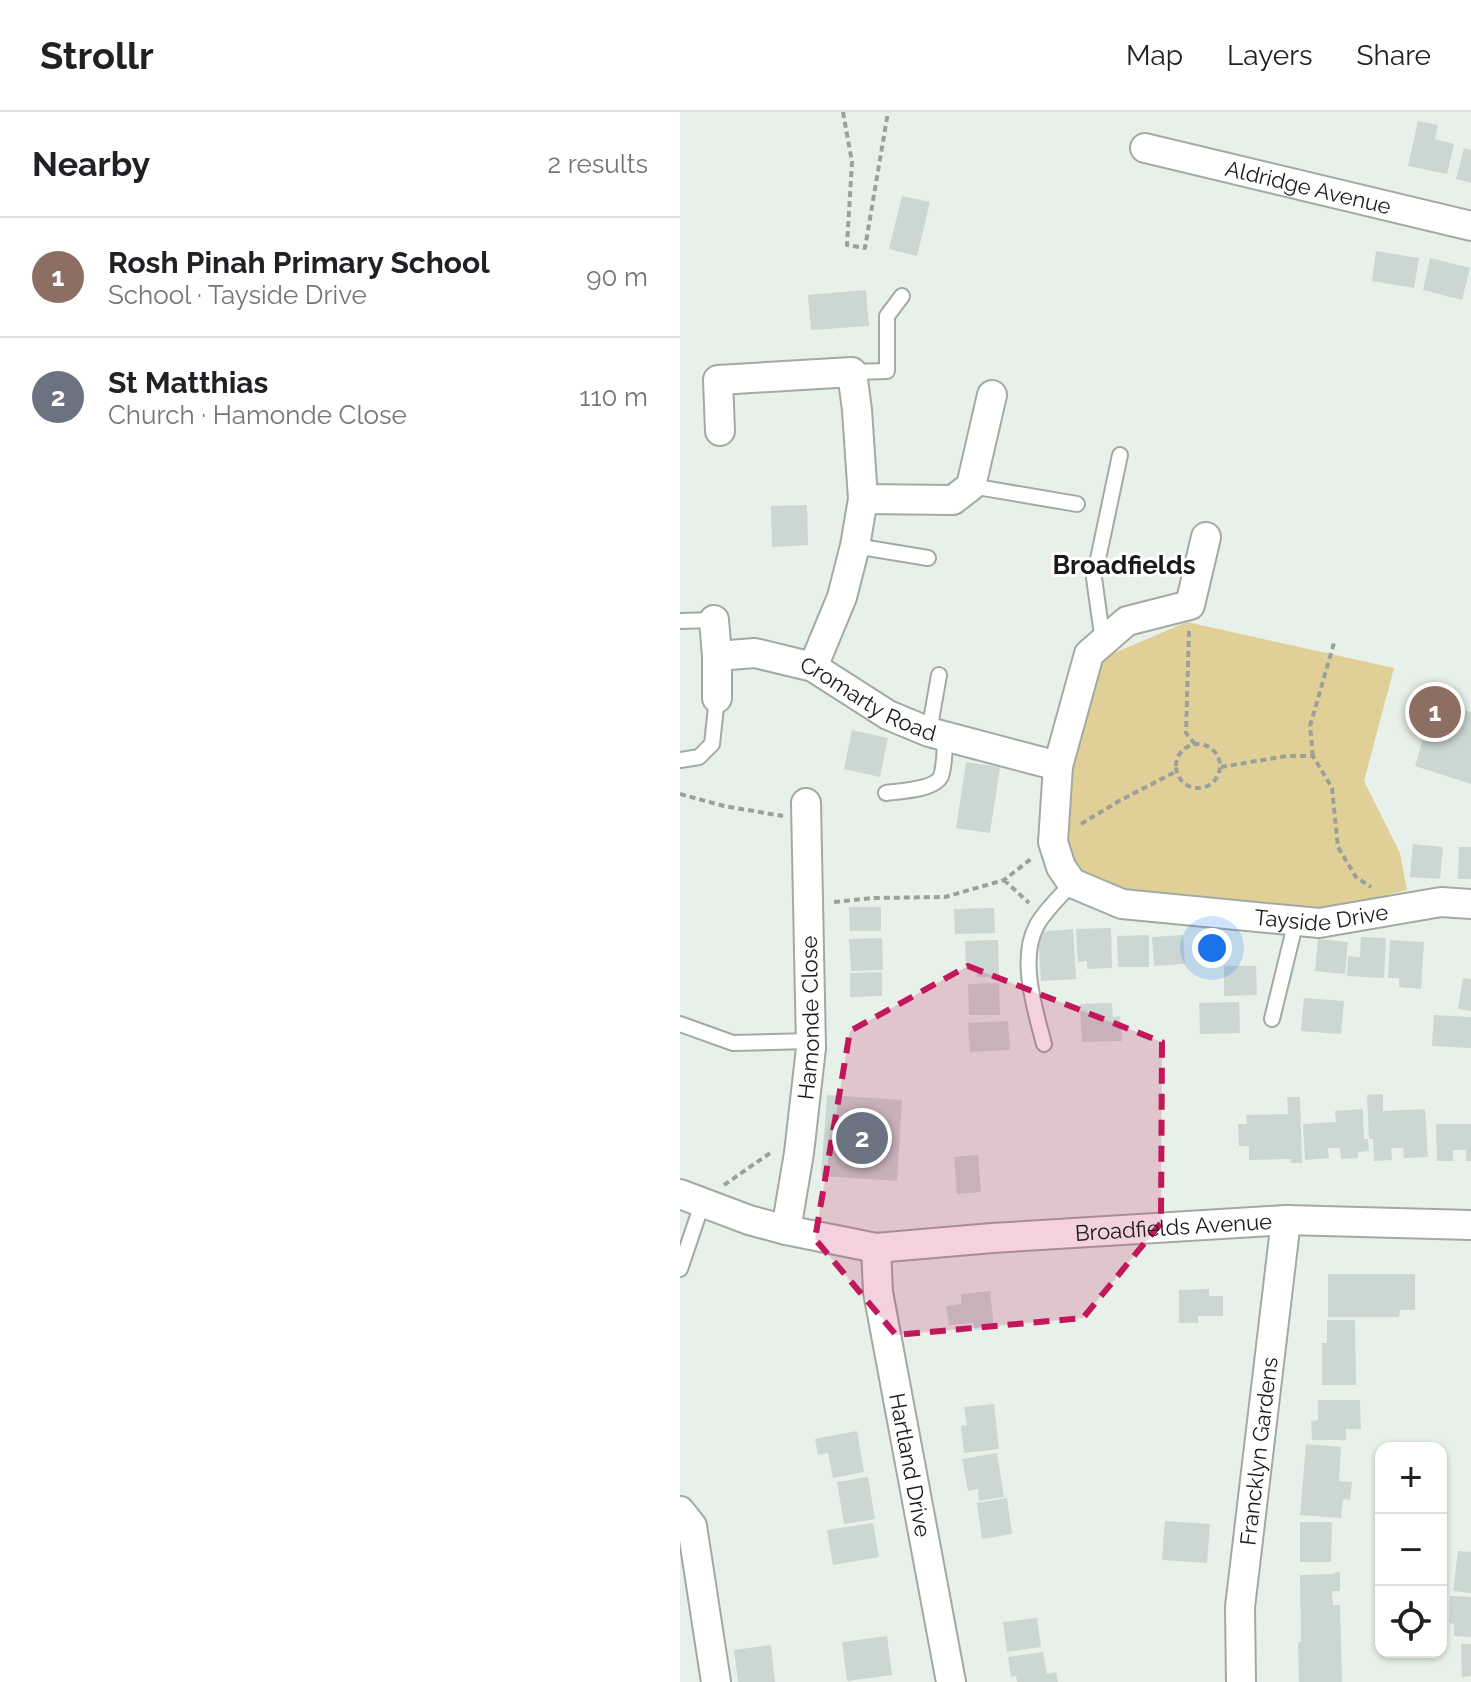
<!DOCTYPE html>
<html lang="en">
<head>
<meta charset="utf-8">
<style>
	body { margin:0; font-family:Raleway,sans-serif; background:#f2f2f2; color:#202124 }
	.controls { position:absolute; right:24px; bottom:24px; display:grid; overflow:hidden; border-radius:16px; box-shadow:0 2px 6px #0004 }
	.controls button { width:72px; height:72px; display:grid; place-items:center; padding:0; border:0; border-bottom:2px solid #e0e0e0; background:#fff; color:#202124; font:40px sans-serif }
	.you { position:absolute; left:532px; top:836px; width:28px; height:28px; margin:-20px; border:6px solid #fff; border-radius:50%; background:#1a73e8; box-shadow:0 0 0 12px #1a73e833 }
	.badge { display:grid; place-items:center; width:52px; height:52px; border-radius:50%; background:#ea580c; color:#fff; font-size:26px; font-weight:700 }
	.pin { position:absolute; translate:-50% -50%; border:4px solid #fff; box-shadow:0 2px 8px #0006 }
	.list { margin:0; padding:0; list-style:none }
	h2 { display:flex; justify-content:space-between; align-items:center; height:104px; margin:0; padding:0 32px; font-size:34px }
	h2 small { font-size:26px; font-weight:400; color:#757577 }
	.list li { display:grid; grid-template-columns:52px 1fr auto; gap:24px; align-items:center; box-sizing:border-box; height:120px; padding:0 32px; border-top:2px solid #e0e0e0 }
	.list b { display:block; font-size:30px; white-space:nowrap }
	.list p { margin:0; font-size:26px; white-space:nowrap; color:#757577 }
	.list em { font-size:26px; font-style:normal; color:#757577 }
	.icon { flex:none; width:44px; height:44px; fill:none; stroke:currentColor; stroke-width:2; stroke-linecap:round; stroke-linejoin:round }
	.map { position:relative; flex:none; width:791px; height:1570px; overflow:hidden }
	header { display:flex; align-items:center; gap:48px; box-sizing:border-box; height:112px; padding:0 40px; background:#fff; border-bottom:2px solid #e0e0e0 }
	header strong { font-size:38px }
	nav { display:flex; gap:44px; margin-inline-start:auto; font-size:28px }
	main { display:flex }
	aside { flex:1; background:#fff }
	.map>svg:first-child { display:block }
</style>
</head>
<body>
<header>
<strong>Strollr</strong>
<nav><a>Map</a><a>Layers</a><a>Share</a></nav>
</header>
<main>
<aside>
<h2>Nearby<small>2 results</small></h2>
<ul class="list">
<li><span class="badge" style="background:#8d6e63">1</span><div><b>Rosh Pinah Primary School</b><p>School · Tayside Drive</p></div><em>90 m</em></li>
<li><span class="badge" style="background:#6b7280">2</span><div><b>St Matthias</b><p>Church · Hamonde Close</p></div><em>110 m</em></li>
</ul>
</aside>
<div class="map">
<svg width="791" height="1570" viewBox="0 0 791 1570">
	<rect width="100%" height="100%" fill="#e8f1e9"/>
	<path fill="#e0d097" d="M507,510L714,556L684,669L720,741L727,778L644,799L411,775L387,747L383,707L408,574L425,545Z"/>
	<path fill="#cad7d3" d="M738,9L758,13L755,27L774,32L767,62L728,54Z
		M784,36L791,38V71L776,67Z
		M222,84L250,90L237,144L209,137Z
		M696,139L739,146L734,176L692,169Z
		M750,146L790,156L782,188L743,178Z
		M186,178L189,214L131,218L128,183Z
		M127,393L128,433L92,435L91,394Z
		M754,589L791,600V672L735,654Z
		M172,618L208,626L200,665L164,657Z
		M286,650L320,655L310,721L276,716Z
		M733,732L763,735L760,767L730,765Z
		M779,735H791V767H778Z
		M169,795H201V819H170Z
		M314,796L315,821L275,822L274,797Z
		M431,816L432,856L407,857V849L398,850L396,817Z
		M393,817L396,867L361,869L358,820Z
		M469,823V855H438L437,824Z
		M503,823L505,852L474,854L472,825Z
		M681,825L706,826L704,866L667,864L668,844L680,845Z
		M202,826L203,858L171,859L169,827Z
		M638,827L668,830L665,862L635,859Z
		M318,828L319,865H297V856H286L285,829Z
		M710,828L744,830L741,877L719,875V866H708Z
		M544,854H576L577,883L544,884Z
		M202,860V884L170,885V861Z
		M783,866L791,867V899L778,897Z
		M319,871L320,903H289L288,872Z
		M624,886L664,889L661,922L621,919Z
		M559,890L560,921L520,922L519,891Z
		M432,891L433,905L440,904L442,929L402,930L400,892Z
		M754,903L791,905V936L752,934Z
		M328,909L330,938L290,940L288,911Z
		M703,982V999L745,997L748,1045L724,1046L723,1036H711L712,1048L694,1049L693,1027H689L687,983Z
		M147,983L222,988L217,1069L141,1064Z
		M607,985H620L622,1051H611V1047L569,1048V1034H559L558,1012H567L566,1003L608,1002Z
		M683,997L684,1027H688L689,1039L678,1040V1046L661,1047L660,1036H648L649,1046L625,1048L623,1012L656,1010L655,999Z
		M756,1012H791V1049H786V1038H773V1049H757Z
		M298,1043L301,1080L277,1082L274,1045Z
		M648,1162H735V1198H720L719,1205H648Z
		M529,1177V1184H543V1204H518V1211H499V1178Z
		M310,1179L314,1216L294,1218L293,1211L269,1213L266,1194L281,1192V1182Z
		M647,1208H675L676,1273H642V1231H647Z
		M638,1288H680L681,1317H666V1328H632L631,1309L638,1308Z
		M314,1292L319,1337L284,1341L281,1314L287,1313L284,1295Z
		M177,1319L184,1360L153,1366L148,1341L138,1343L135,1327Z
		M626,1332L661,1335L659,1369L672,1370L670,1388L663,1387L661,1406L620,1403Z
		M317,1341L324,1385L299,1389L298,1377L288,1379L282,1347Z
		M188,1365L195,1407L164,1412L157,1370Z
		M327,1386L332,1422L302,1427L297,1391Z
		M485,1409L530,1412L527,1451L482,1448Z
		M620,1410H652L651,1450H620Z
		M193,1411L199,1445L153,1453L147,1418Z
		M778,1439L791,1440V1481L773,1479Z
		M655,1460H660V1479H652L653,1493H660L662,1570H619L618,1530H621L620,1463L655,1462Z
		M770,1484L791,1485V1525L774,1524V1512L769,1511Z
		M357,1506L361,1535L327,1540L323,1510Z
		M207,1524L212,1563L167,1569L162,1530Z
		M781,1532H791V1564L782,1565Z
		M91,1533L95,1570H58L54,1538Z
		M363,1540L367,1562L376,1560L378,1570H337L336,1564L331,1565L328,1545Z"/>
	<g fill="none" stroke-linecap="round" stroke-linejoin="round">
		<g stroke="#a2aaa3" stroke-width="18">
			<path id="lane" d="M172,260L207,259V204L222,184
				M291,374L397,392
				M175,434L248,446
				M0,509L34,508
				M423,530L414,466L440,343
				M249,620L259,563
				M0,648L19,645L32,632L37,586
				M206,681C220,679 255,678 261,664C265,653 264,636 266,624
				M592,907L616,809
				M0,912L53,931L131,929
				M364,932C355,898 339,848 356,815C363,800 382,783 392,771
				M0,1157L22,1092"/>
		</g>
		<g stroke="#a2aaa3" stroke-width="32">
			<g id="street">
				<path id="s1" d="M465,36L791,114"/>
				<path d="M40,319L38,268L172,260L177,298L183,387L175,434L162,485L133,555"/>
				<path d="M183,387L273,388L291,374L312,283"/>
				<path id="s2" d="M526,425L510,493L447,509L409,542L378,654L373,730L381,755L392,771L442,792L639,811L761,790L791,792"/>
				<path d="M34,508L37,544"/>
				<path id="s3" d="M37,586V544L75,541L133,555L208,603L249,620L378,654"/>
				<path id="s4" d="M0,1082L69,1108L106,1118L196,1136L312,1126L606,1108L791,1113"/>
				<path id="s5" d="M106,1118L119,1041L131,936L126,691"/>
				<path id="s6" d="M196,1136L198,1180L271,1570"/>
				<path d="M0,1399L12,1414L36,1570"/>
				<path id="s7" d="M561,1570L560,1495L606,1108"/>
			</g>
		</g>
		<path stroke="#9aa19b" stroke-width="4" stroke-dasharray="6 4" stroke-linecap="butt" d="M163,0L172,50L167,133L185,136L208,0
			M509,519L506,621L515,632
			M496 654a22 22 0 1 1 44 0a22 22 0 1 1-44 0Z
			M633,644L630,614L654,531
			M541,655L607,644H633L652,676L658,735L676,765L691,775
			M0,682L44,694L103,704
			M401,712L439,689L497,659
			M324,768L349,791
			M154,790L193,786L265,785L324,768L351,747
			M44,1073L93,1039"/>
		<use href="#lane" stroke="#fff" stroke-width="14"/>
		<use href="#street" stroke="#fff" stroke-width="28"/>
	</g>
	<path fill="#c2185b" fill-opacity="0.2" stroke="#c2185b" stroke-width="6" stroke-dasharray="16 10" stroke-linejoin="round" d="M288,854L482,930L481,1111L403,1206L216,1223L135,1127L170,919Z"/>
	<g text-anchor="middle" stroke-width="6" stroke-linejoin="round" paint-order="stroke">
		<g font-size="22" fill="#181b18" stroke="#fff">
			<text dy="8" stroke="none"><textPath href="#s1" startOffset="168">Aldridge Avenue</textPath></text>
			<text dy="8" stroke="none"><textPath href="#s3" startOffset="204">Cromarty Road</textPath></text>
			<text dy="8" stroke="none"><textPath href="#s2" startOffset="678">Tayside Drive</textPath></text>
			<text dy="8" stroke="none"><textPath href="#s5" startOffset="214">Hamonde Close</textPath></text>
			<text dy="8" stroke="none"><textPath href="#s4" startOffset="502">Broadfields Avenue</textPath></text>
			<text dy="8" stroke="none"><textPath href="#s7" startOffset="232">Francklyn Gardens</textPath></text>
			<text dy="8" stroke="none"><textPath href="#s6" startOffset="220">Hartland Drive</textPath></text>
		</g>
		<g font-size="26" font-weight="bold" fill="#181b18" stroke="#fff">
			<text x="444" y="462">Broadfields</text>
		</g>
	</g>
</svg>
<div class="controls">
<button>+</button>
<button>−</button>
<button><svg class="icon" aria-label="locate" viewBox="0 0 24 24"><circle cx="12" cy="12" r="6"/><path d="M12 2v4M12 18v4M2 12h4M18 12h4"/></svg></button>
</div>
<div class="you"></div>
<div class="pin badge" style="left:755px;top:600px;background:#8d6e63">1</div>
<div class="pin badge" style="left:182px;top:1026px;background:#6b7280">2</div>
</div>
</main>
</body>
</html>
